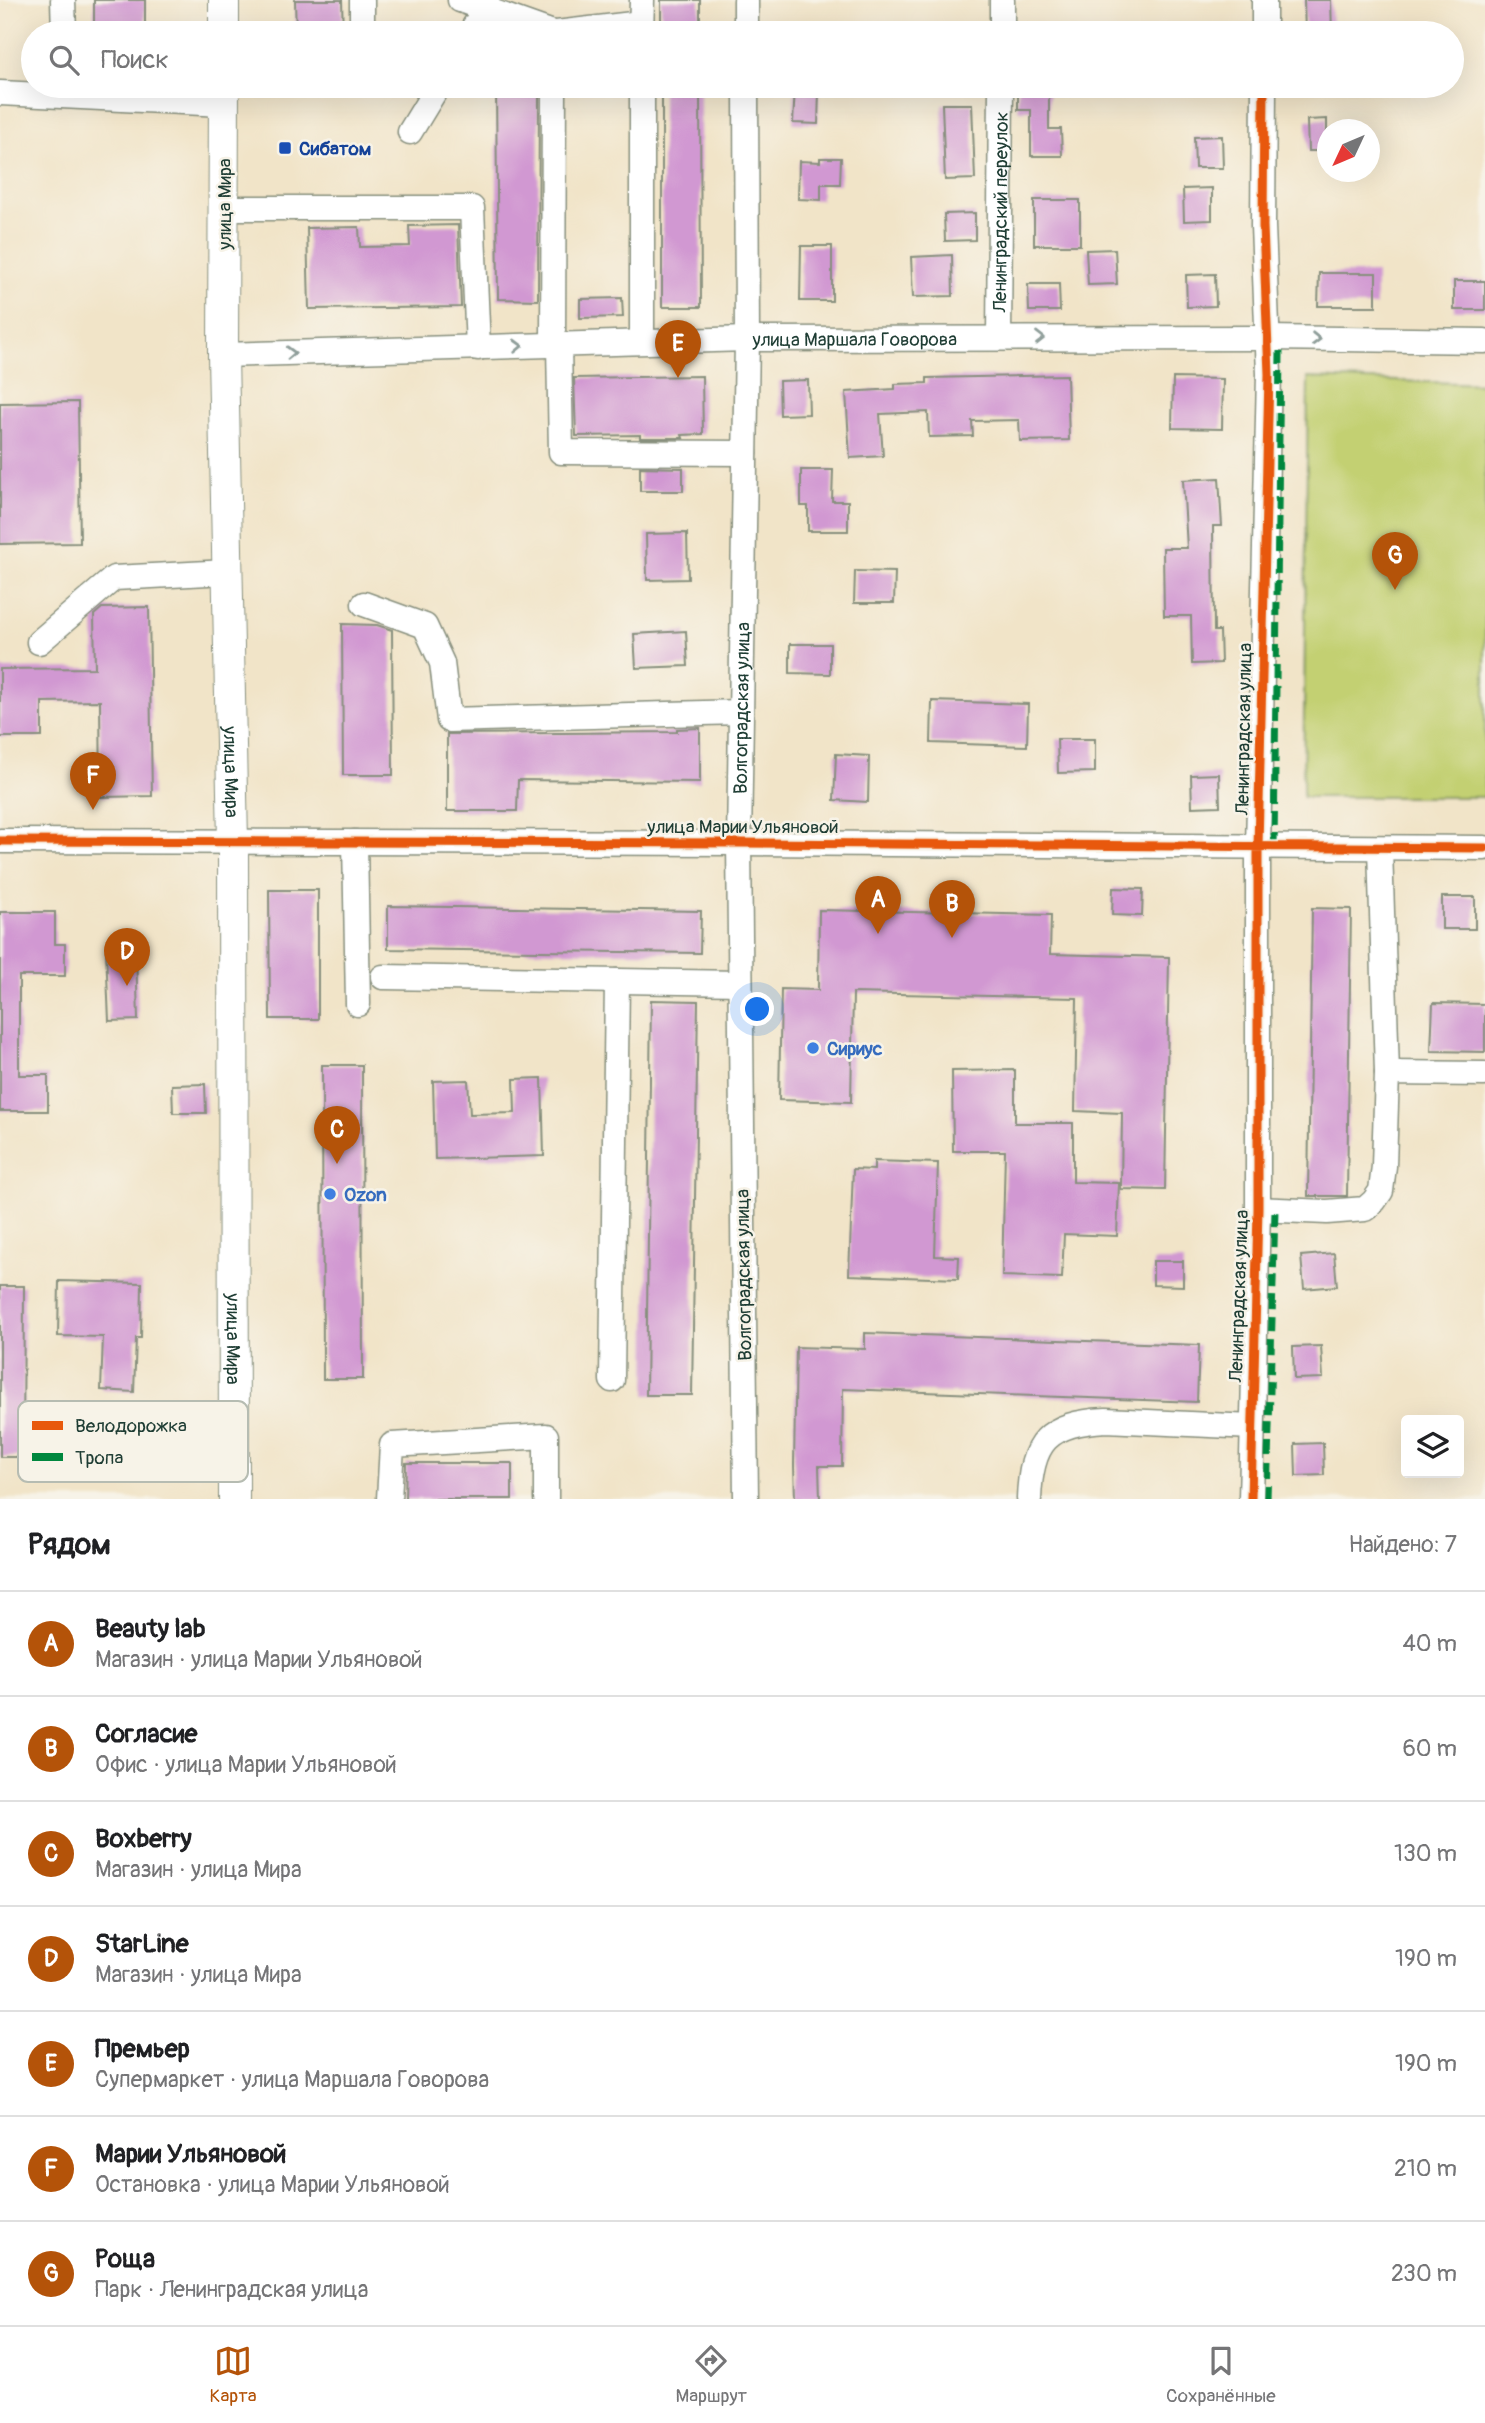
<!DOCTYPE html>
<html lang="ru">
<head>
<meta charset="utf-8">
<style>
	body { margin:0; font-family:Pangolin,sans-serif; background:#f6f6f6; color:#202124 }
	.controls { position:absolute; right:21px; bottom:21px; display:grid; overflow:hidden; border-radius:7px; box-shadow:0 7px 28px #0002 }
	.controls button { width:63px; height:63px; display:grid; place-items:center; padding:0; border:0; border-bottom:2px solid #e0e0e0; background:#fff; color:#202124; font:35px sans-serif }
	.compass { position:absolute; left:1317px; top:119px; width:63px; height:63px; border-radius:50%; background:#fff; box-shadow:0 7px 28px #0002; rotate:226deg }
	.you { position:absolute; left:758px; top:1010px; width:24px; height:24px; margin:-18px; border:5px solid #fff; border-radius:50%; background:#1a73e8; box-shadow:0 0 0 10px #1a73e833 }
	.badge { display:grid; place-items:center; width:46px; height:46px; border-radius:50%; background:#b45309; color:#fff; font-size:23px; font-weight:700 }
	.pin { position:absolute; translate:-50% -58px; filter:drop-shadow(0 2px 4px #0008) }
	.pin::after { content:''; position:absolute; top:37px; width:24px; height:21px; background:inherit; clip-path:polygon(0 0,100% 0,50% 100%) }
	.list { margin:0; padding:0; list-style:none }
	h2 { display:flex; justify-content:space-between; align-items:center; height:91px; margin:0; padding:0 28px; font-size:30px }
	h2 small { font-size:23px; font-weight:400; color:#757577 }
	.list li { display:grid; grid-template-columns:46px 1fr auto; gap:21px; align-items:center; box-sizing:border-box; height:105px; padding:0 28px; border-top:2px solid #e0e0e0 }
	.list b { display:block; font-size:26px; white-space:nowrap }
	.list p { margin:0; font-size:23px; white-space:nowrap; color:#757577 }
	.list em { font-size:23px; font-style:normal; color:#757577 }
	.icon { flex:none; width:38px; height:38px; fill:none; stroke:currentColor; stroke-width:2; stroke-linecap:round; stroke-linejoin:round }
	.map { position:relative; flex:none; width:1485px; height:1499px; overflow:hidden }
	.search { position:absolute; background:#fff; box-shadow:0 7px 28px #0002; left:21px; right:21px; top:21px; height:77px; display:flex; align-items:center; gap:18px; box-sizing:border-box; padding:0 24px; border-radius:38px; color:#757577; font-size:26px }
	.sheet { height:826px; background:#fff }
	nav { display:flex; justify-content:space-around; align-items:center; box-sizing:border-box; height:98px; border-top:2px solid #e0e0e0; background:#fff; font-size:19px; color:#757577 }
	nav a { display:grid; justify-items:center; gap:4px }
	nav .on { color:#b45309 }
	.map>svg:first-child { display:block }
</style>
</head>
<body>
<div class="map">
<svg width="1485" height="1499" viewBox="0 0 1485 1499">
	<rect width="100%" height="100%" fill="#f7f3e8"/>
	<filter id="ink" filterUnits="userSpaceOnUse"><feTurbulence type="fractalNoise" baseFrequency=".0143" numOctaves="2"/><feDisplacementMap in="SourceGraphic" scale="14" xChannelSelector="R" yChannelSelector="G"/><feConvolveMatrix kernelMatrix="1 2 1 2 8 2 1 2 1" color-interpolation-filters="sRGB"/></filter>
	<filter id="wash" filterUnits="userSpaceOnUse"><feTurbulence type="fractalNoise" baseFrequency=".00686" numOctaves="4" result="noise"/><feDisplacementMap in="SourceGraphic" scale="28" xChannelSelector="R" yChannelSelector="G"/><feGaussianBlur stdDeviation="1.57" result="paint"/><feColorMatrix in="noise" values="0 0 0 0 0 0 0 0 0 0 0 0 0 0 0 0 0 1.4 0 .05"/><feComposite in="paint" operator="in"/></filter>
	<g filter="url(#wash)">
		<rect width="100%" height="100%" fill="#f1e4c8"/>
		<path fill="#c3d072" stroke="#718653" stroke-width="2" d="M1308,378L1485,384V797H1303Z"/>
		<g id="blocks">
			<path fill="#d198d2" d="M94,0H145V33H94Z
				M295,0H342L343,33H296Z
				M661,0H700V33H661Z
				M1304,0H1331L1332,33H1305Z
				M496,86H539L538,300L498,299Z
				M662,86H700L701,307H662Z
				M1018,86H1049V129H1061L1062,156H1031V110H1018Z
				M795,88L819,90L818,124L793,123Z
				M942,104H972L975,179L945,180Z
				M1327,119V151H1308L1307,120Z
				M1222,136L1223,168H1195L1194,137Z
				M820,158H841L840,184H821V200L798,199L799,161L820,162Z
				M1212,188V220L1184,221L1183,189Z
				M1034,200H1080V245H1034Z
				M975,213V240L945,241L944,214Z
				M458,225L461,307L309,309L307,228L359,227L360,247L410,246L409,226Z
				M801,246H832V301H800Z
				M1115,249L1117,284L1088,285L1086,250Z
				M952,255L953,296L913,297L911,257Z
				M1319,273H1376V306H1318Z
				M1215,274L1216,306L1187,307L1186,275Z
				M1454,281H1485V310H1454Z
				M1028,284H1059L1060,311H1029Z
				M622,298L623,317L580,318V299Z
				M1067,375L1069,440L1020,441L1019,420L972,421L973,436L929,437L928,412L880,414L883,456L850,458L846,392L895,389V384L927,383V378Z
				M702,376L703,434L682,435L683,438H640V435L576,436L574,378Z
				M1173,378L1223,379L1222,429L1172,428Z
				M808,380L809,414L780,415L779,381Z
				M78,402L80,543L0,544V403Z
				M640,467L683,468V491H640Z
				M801,470H833L832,501H848V531H808V506H801Z
				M1219,478L1222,526H1213L1214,631H1220L1221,663L1192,664L1191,616H1164L1163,548H1187L1183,480Z
				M687,533L688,579L647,580L646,534Z
				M855,571L895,572L894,603H854Z
				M149,607L152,796L101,797L100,701L42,702V737H0V669L95,668L94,615L102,608Z
				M342,624L377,625L392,630L393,775H343Z
				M686,631L688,666L636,668L634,634Z
				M790,644H830V674L790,673Z
				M932,701L1028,704L1027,746L931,743Z
				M700,728V782L518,780L517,811H447V734L677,732V729Z
				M1057,739H1095V772L1058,773Z
				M836,754L869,756L868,802L834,800Z
				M1219,774L1220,806L1192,807L1191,775Z
				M1113,888L1143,889L1142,916L1112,915Z
				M269,890H318V1019H270Z
				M1442,897H1475V929H1442Z
				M388,906L701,911L700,953L388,949Z
				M1312,908L1351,909L1347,1196H1308Z
				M819,910L1051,915L1050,954L1169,957L1165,1190L1121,1189L1122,1113L1075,1111L1077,998L853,993L851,1102L779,1100L781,989L818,990Z
				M0,912H55V944H65V976H19V1075H48V1111H0Z
				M136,950L138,1020L109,1021L106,951Z
				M651,1000L698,1001L692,1395H646Z
				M1433,1003L1485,1004V1052L1431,1051Z
				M322,1065H362L363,1379H323Z
				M1015,1070V1123H1073V1182L1119,1183L1117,1236L1064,1234L1062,1278L1002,1276L1005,1151H953L952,1071Z
				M542,1078L544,1156L435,1159L433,1081L468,1080L470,1114L515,1113L514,1079Z
				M205,1084L206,1113H173L172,1085Z
				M874,1161L938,1163L935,1256L959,1257L958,1279L849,1275L853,1169L874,1170Z
				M1334,1253L1337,1286L1304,1289L1301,1256Z
				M1153,1261H1183V1286L1153,1285Z
				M59,1281L142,1283L141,1338H136L134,1392L101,1390L103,1337L58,1336Z
				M0,1286H24L23,1457H0Z
				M865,1333L1199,1345L1197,1402L843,1389L842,1466H819L820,1499H795L794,1465L796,1347L865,1349Z
				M1321,1346L1323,1378L1294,1379L1293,1347Z
				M1323,1443L1324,1475L1296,1476L1295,1444Z
				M406,1463H512V1499H405Z"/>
		</g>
	</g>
	<g filter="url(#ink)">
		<use href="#blocks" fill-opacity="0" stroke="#88907e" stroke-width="2"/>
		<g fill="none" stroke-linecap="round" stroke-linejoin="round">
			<g stroke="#88907e" stroke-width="27">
				<g id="minor">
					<path d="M63,0L64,33"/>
					<path d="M460,0L553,33"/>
					<path d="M746,0V33"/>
					<path d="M362,33V0"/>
					<path d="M470,33L485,9L487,0"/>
					<path d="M556,33L641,23"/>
					<path d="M641,33L642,0"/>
					<path d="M1002,33V0"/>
					<path d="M1264,33V0"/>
					<path d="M642,86V341"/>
					<path d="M0,93L223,104"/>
					<path d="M410,132L438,86"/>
					<path d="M225,208H472L478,348"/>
					<path id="s1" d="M999,338L1001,86"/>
					<path d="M553,345L554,86"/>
					<path d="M559,345L561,452L745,453"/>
					<path id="s2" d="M223,355L747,339L1268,338L1485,341"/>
					<path d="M364,604L425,626L442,663L449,720L741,712"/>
					<path d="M39,642L114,578L227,572"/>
					<path d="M0,841L739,843L1485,848"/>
					<path d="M355,842L358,1004"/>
					<path d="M1380,848L1387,1073"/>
					<path d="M383,977L740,983"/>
					<path d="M1258,1209L1327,1212L1365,1209L1374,1201L1381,1191L1384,1166L1387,1073L1485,1074"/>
					<path d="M612,1380L617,981"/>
					<path d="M389,1499L392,1445L546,1436V1499"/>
					<path id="s3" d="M746,1499L739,843L747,339L746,86"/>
					<path d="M1029,1499C1031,1442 1047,1423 1106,1420L1252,1427"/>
					<path d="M1251,1499L1258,1209V847L1269,374L1263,226L1264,86"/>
				</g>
			</g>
			<g stroke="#88907e" stroke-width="32">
				<g id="major">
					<path d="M224,33V0"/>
					<path id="s4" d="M224,86L223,355L233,842L234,1499"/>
				</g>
			</g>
			<use href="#minor" stroke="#fff" stroke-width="24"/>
			<use href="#major" stroke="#fff" stroke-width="30"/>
			<path stroke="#00873e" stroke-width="7" stroke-dasharray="14 7" stroke-linecap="butt" d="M1274,847L1280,351
				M1267,1499L1275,1210"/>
			<g stroke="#f7f3e8" stroke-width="13">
				<path id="cycleway" d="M0,841L739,843L1485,848
					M1251,1499L1258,1209V847L1269,374L1263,226L1264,86"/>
			</g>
			<use href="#cycleway" stroke="#e8590c" stroke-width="9"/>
		</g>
		<defs><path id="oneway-chevron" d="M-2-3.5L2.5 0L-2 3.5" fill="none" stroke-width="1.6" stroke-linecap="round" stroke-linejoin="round" transform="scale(1.75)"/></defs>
		<g stroke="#8f9e9a">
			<use href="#oneway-chevron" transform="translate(1040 338)"/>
			<use href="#oneway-chevron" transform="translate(1316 339) rotate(1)"/>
			<use href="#oneway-chevron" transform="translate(518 346) rotate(-2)"/>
			<use href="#oneway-chevron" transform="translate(291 353) rotate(-2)"/>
		</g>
	</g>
	<rect fill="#1a4fb4" stroke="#f7f3e8" stroke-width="2.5" x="278" y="141" width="14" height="14" rx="3.5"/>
	<g fill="#3f7fe0" stroke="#f7f3e8" stroke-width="2.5">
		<circle cx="813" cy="1048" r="7"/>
		<circle cx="330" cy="1194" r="7"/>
	</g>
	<g text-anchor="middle" stroke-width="5" stroke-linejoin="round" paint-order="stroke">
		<g font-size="19" font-weight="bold" fill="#164399" stroke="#f7f3e8" text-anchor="start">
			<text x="299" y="155">Сибатом</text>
		</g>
		<g font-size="19" fill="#1f3d34" stroke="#f7f3e8">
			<text transform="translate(224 204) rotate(-90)" y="7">улица Мира</text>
			<text dy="7" stroke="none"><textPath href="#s1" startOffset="126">Ленинградский переулок</textPath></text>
			<text dy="7" stroke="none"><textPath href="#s2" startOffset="632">улица Маршала Говорова</textPath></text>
			<text dy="7" stroke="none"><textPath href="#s3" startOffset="791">Волгоградская улица</textPath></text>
			<text transform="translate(1243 729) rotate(-89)" y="7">Ленинградская улица</text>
			<text dy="7" stroke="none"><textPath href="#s4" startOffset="686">улица Мира</textPath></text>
			<text x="743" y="833">улица Марии Ульяновой</text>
			<text transform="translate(743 1275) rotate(-91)" y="7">Волгоградская улица</text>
			<text transform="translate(1238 1296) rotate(-88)" y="7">Ленинградская улица</text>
			<text dy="7" stroke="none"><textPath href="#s4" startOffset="1253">улица Мира</textPath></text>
		</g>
		<g font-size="19" font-weight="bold" fill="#366cbe" stroke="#f7f3e8" text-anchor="start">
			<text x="827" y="1055">Сириус</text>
			<text x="344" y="1201">Ozon</text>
		</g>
	</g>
	<rect x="18" y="1401" width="230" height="81" rx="10" fill="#f7f3e8" stroke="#b6bcb2" stroke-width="2"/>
	<rect x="32" y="1421" width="31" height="9" fill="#e8590c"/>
	<rect x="32" y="1453" width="31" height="8" fill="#00873e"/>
	<g font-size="19" fill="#1f3d34">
		<text x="75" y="1432">Велодорожка</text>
		<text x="75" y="1464">Тропа</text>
	</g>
</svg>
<div class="controls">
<button><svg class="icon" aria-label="layers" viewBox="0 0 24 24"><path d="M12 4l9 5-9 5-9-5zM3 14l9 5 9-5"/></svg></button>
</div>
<svg class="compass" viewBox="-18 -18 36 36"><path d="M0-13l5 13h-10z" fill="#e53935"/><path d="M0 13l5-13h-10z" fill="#757577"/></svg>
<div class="you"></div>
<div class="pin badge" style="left:878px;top:934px">A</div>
<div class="pin badge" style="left:952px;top:938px">B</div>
<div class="pin badge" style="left:337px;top:1164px">C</div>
<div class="pin badge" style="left:127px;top:986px">D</div>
<div class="pin badge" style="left:678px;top:378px">E</div>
<div class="pin badge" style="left:93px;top:810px">F</div>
<div class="pin badge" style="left:1395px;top:590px">G</div>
<div class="search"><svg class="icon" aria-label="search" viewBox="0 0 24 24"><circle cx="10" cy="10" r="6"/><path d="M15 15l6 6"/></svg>Поиск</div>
</div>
<section class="sheet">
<h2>Рядом<small>Найдено: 7</small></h2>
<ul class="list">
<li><span class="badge">A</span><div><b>Beauty lab</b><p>Магазин · улица Марии Ульяновой</p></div><em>40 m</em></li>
<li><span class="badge">B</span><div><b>Согласие</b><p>Офис · улица Марии Ульяновой</p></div><em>60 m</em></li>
<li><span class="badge">C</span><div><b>Boxberry</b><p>Магазин · улица Мира</p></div><em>130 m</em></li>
<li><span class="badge">D</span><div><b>StarLine</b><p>Магазин · улица Мира</p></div><em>190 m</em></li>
<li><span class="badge">E</span><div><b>Премьер</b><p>Супермаркет · улица Маршала Говорова</p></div><em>190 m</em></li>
<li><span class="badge">F</span><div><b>Марии Ульяновой</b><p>Остановка · улица Марии Ульяновой</p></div><em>210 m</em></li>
<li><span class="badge">G</span><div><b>Роща</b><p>Парк · Ленинградская улица</p></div><em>230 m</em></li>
</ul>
</section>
<nav>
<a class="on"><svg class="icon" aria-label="map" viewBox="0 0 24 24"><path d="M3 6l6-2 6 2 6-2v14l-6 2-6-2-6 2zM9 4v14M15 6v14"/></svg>Карта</a>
<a><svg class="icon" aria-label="directions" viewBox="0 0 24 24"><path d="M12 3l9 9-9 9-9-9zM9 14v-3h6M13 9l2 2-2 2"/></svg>Маршрут</a>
<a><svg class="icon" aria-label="saved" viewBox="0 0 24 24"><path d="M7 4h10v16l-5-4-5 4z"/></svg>Сохранённые</a>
</nav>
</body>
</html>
